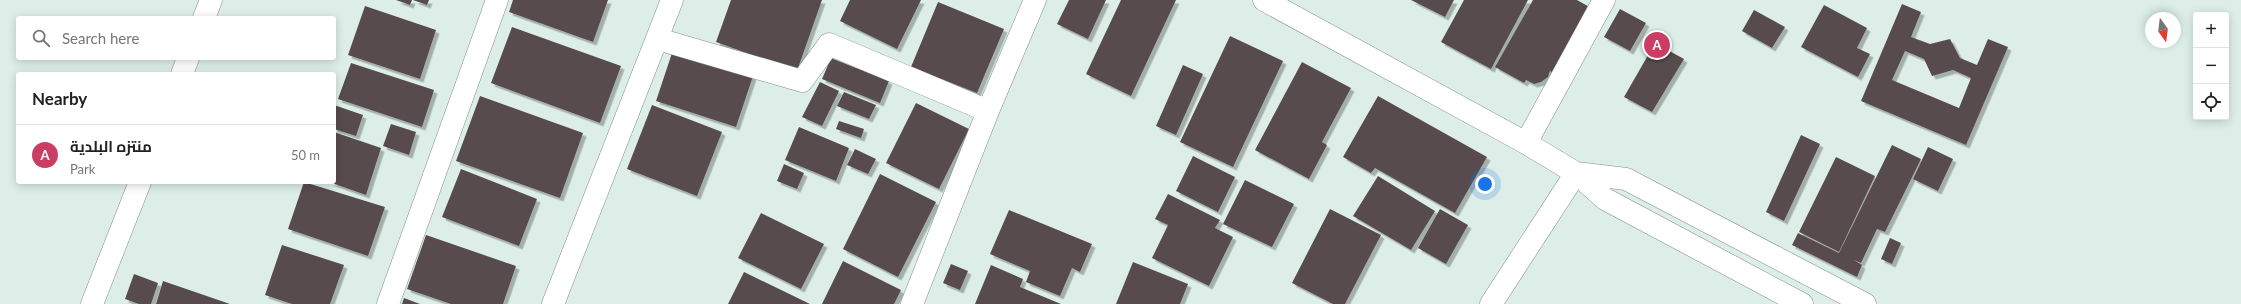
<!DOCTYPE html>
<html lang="en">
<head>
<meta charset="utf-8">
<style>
	body { margin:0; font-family:Lato,Cairo,sans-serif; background:#f6f6f6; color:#222 }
	.controls { position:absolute; right:12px; top:12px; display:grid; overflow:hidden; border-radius:4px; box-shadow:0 2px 10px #0003 }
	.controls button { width:36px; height:36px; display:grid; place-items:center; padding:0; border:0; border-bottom:1px solid #e0e0e0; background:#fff; color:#222; font:20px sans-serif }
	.compass { position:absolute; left:2145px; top:12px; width:36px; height:36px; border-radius:50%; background:#fff; box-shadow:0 2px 10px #0003; rotate:166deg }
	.you { position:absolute; left:1485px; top:184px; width:14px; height:14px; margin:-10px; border:3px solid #fff; border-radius:50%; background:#1a73e8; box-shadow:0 0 0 6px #1a73e833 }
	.badge { display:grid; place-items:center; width:26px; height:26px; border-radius:50%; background:#cc3d63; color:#fff; font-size:13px; font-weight:700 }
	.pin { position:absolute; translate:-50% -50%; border:2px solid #fff; box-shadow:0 1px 4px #0006 }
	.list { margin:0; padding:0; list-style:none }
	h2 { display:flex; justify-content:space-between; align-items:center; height:52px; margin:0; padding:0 16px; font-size:17px }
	h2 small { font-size:13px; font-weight:400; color:#767676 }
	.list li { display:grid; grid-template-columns:26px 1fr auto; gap:12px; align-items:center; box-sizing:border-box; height:60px; padding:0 16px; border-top:1px solid #e0e0e0 }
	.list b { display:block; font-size:15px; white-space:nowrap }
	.list p { margin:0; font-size:13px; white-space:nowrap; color:#767676 }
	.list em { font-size:13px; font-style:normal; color:#767676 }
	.icon { flex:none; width:22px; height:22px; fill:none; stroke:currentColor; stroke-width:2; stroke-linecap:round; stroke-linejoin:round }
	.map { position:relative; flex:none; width:2241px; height:304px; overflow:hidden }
	.search { position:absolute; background:#fff; box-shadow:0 2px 10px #0003; left:16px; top:16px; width:320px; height:44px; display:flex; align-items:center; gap:10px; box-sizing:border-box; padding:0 14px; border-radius:4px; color:#767676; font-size:15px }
	.panel { position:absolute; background:#fff; box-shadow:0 2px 10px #0003; left:16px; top:72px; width:320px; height:112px; border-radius:4px }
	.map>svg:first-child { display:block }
</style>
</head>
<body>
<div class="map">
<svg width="2241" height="304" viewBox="0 0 2241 304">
	<defs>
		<filter id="shadow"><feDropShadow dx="3.5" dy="3.5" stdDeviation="0" flood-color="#0004"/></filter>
	</defs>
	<rect width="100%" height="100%" fill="#ddeee8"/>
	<path fill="#594c4d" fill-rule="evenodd" filter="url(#shadow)" d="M396,0H412L410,5Z
		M413,0H429L427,5Z
		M513,0H608L593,42L509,12Z
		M731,0H822L797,71L716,42Z
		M850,0H921L897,49L840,21Z
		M1069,0H1106L1088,39L1057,24Z
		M1121,0H1176L1131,96L1086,74Z
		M1411,0H1454L1445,17Z
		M1464,0H1528L1491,69L1441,42Z
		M1533,0H1577L1593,9L1553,73L1550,71L1548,77L1541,82L1534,84L1526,80L1524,83L1495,67Z
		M938,2L1004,29L977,93L911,67Z
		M1902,4L1921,12L1911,37L1930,44L1950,39L1960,58L1977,65L1988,39L2008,47L1966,145L1861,101ZM1905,51L1924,59L1932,76L1953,70L1971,78L1959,108L1892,80Z
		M1824,5L1867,28L1857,48L1870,54L1858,77L1801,47Z
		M365,6L436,30L420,79L348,55Z
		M1620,9L1646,23L1630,51L1604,37Z
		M1754,10L1785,27L1772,48L1742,31Z
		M512,27L621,66L600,123L491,83Z
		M1230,36L1283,61L1233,167L1180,142Z
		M1655,43L1684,59L1652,112L1624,97Z
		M673,50L753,76L736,127L656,101Z
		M831,58L889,81L880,103L822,79Z
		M1302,62L1351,88L1322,142L1327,145L1309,179L1255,150Z
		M351,63L434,90L422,127L338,99Z
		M1183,65L1203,74L1176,135L1156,126Z
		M820,82L839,91L822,126L802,117Z
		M844,92L876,105L869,119L837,106Z
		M480,96L583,133L560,198L456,161Z
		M1378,96L1487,157L1455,213L1375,168L1371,173L1343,157Z
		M916,103L969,129L939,189L886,163Z
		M334,105L363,115L356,136L334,129Z
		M652,105L722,132L697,196L627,169Z
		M839,121L864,129L861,138L836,129Z
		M391,124L416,132L409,155L383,146Z
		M799,127L849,148L836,181L785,160Z
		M334,132L381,148L366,195L329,182H334Z
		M1801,135L1820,144L1784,221L1766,212Z
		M1892,145L1921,159L1885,232L1877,229L1861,263L1854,260L1862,265L1857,277L1792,245L1798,233L1839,253Z
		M1928,147L1953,159L1938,191L1913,179Z
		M855,149L876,159L868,174L847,165Z
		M1193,156L1235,177L1218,212L1176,191Z
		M1836,157L1875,176L1839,252L1799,232Z
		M784,164L804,173L797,189L777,181Z
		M461,169L537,199L519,246L442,217Z
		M880,174L936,202L898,277L843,249Z
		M1378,176L1435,211L1411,250L1353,216Z
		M1245,180L1294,204L1272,247L1223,224Z
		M304,182L385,207L368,256L288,229Z
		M1168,194L1220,220L1215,228L1233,237L1209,286L1152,258L1168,225L1155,219Z
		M1330,209L1381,235L1345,304H1333L1292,283Z
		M1440,209L1468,225L1446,264L1418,248Z
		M1009,210L1092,244L1080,272L1072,268L1060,296L1026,282L1030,271L990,254Z
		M761,213L824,244L801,289L738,258Z
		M426,235L516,266L503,304H451L407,289Z
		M1890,238L1901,243L1892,264L1881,259Z
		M282,245L344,265L330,304H292L265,295Z
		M843,261L901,290L894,304H822Z
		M1133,262L1188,284L1180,304H1116Z
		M951,264L968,271L960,290L943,283Z
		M991,265L1023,279L1020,287L1061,304H975Z
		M744,272L810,304H728Z
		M134,274L158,283L151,304H139L125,299Z
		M163,281L230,304H156Z
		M404,298L420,304H402Z"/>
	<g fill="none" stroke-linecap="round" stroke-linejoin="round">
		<g stroke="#818f8a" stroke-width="23">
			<path id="minor" d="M1264,0L1526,143L1576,173L1605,199L1802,304
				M204,18L211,0
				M658,39L802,81L829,44L988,111
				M182,74L188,58
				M1526,143L1604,0
				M1576,173L1626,179L1865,304
				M92,304L140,182
				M388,304L497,0
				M553,304L672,0
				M912,304L988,111L1035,0
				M1491,304L1576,173"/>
		</g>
		<use href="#minor" stroke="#fff" stroke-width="22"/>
	</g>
</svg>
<div class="controls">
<button>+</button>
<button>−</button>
<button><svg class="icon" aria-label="locate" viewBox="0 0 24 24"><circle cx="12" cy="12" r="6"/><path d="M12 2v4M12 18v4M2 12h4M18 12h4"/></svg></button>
</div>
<svg class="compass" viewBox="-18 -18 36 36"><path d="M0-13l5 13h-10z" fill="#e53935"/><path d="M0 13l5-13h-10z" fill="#767676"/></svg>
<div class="you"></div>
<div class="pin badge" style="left:1657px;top:45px">A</div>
<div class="search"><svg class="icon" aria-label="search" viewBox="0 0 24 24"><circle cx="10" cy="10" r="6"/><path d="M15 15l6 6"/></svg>Search here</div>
<section class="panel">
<h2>Nearby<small></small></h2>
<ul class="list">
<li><span class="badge">A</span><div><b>منتزه البلدية</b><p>Park</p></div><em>50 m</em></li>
</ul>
</section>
</div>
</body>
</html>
